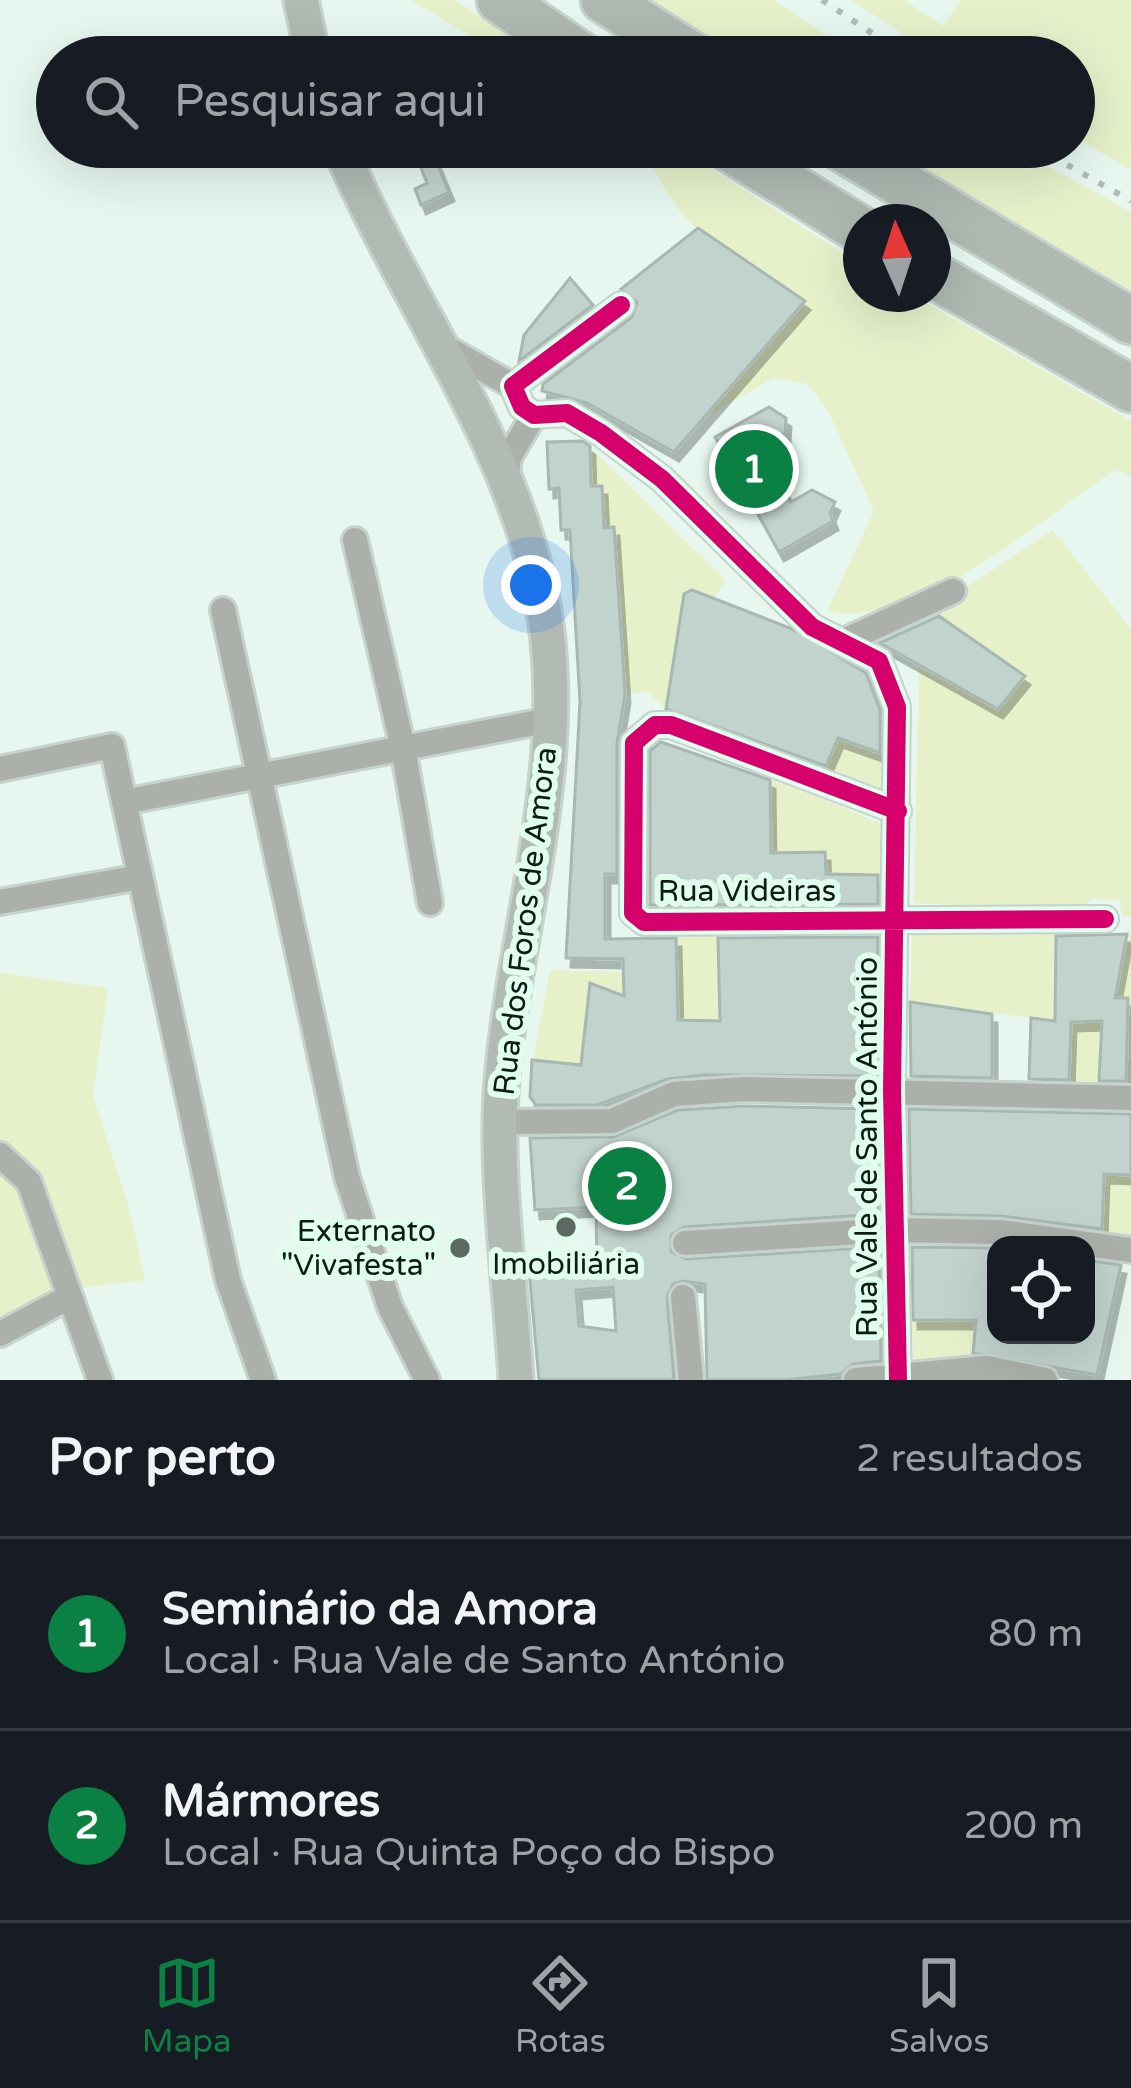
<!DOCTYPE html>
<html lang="pt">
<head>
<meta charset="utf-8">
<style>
	body { margin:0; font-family:"Varela Round",sans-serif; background:#20242c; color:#f1f3f6 }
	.controls { position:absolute; right:36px; bottom:36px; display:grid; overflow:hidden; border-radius:24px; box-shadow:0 12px 48px #0002 }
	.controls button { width:108px; height:108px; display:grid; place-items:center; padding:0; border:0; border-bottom:3px solid #363941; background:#171b24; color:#f1f3f6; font:60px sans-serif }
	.compass { position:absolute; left:843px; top:204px; width:108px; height:108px; border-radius:50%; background:#171b24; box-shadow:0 12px 48px #0002; rotate:357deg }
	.you { position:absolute; left:531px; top:585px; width:42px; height:42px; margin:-30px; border:9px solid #fff; border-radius:50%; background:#1a73e8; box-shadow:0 0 0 18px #1a73e833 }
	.badge { display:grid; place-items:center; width:78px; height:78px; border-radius:50%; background:#0b8043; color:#fff; font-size:39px; font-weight:700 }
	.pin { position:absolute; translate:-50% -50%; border:6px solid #fff; box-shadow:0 3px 12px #0006 }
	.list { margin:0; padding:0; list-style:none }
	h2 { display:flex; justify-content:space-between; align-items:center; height:156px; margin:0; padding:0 48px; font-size:51px }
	h2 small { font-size:39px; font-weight:400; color:#9ea1a6 }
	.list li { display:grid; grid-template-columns:78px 1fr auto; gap:36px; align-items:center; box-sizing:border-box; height:192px; padding:0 48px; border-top:3px solid #363941 }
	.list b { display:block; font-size:45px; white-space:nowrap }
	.list p { margin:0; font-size:39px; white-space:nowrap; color:#9ea1a6 }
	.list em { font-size:39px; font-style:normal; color:#9ea1a6 }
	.icon { flex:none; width:66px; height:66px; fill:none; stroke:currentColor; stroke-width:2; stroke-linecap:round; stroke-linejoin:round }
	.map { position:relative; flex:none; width:1131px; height:1380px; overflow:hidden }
	.search { position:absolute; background:#171b24; box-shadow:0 12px 48px #0002; left:36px; right:36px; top:36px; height:132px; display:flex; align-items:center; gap:30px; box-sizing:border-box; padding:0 42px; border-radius:66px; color:#9ea1a6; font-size:45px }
	.sheet { height:540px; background:#171b24 }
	nav { display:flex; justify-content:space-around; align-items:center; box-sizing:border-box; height:168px; border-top:3px solid #363941; background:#171b24; font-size:33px; color:#9ea1a6 }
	nav a { display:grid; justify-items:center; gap:6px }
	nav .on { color:#0b8043 }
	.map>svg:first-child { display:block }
</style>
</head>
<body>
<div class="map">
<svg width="1131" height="1380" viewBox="0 0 1131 1380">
	<defs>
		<filter id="shadow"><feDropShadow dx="5" dy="9" stdDeviation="0" flood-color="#0004"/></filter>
	</defs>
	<rect width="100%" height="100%" fill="#e7f7ef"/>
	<path fill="#e6f1ca" d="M410,0H455L541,57H507Z
		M649,0H774L857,57H737Z
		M851,0H904L943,26L961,0H1131V170L1074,137V57H938Z
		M635,147H677L861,265V294H911L1131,421V477L1115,470C1044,517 916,631 827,611L874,511L829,413L808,384L774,378L705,417L805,301C770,277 703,243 679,210C663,187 656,167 635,147Z
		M888,147H1014L1131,212V292Z
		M590,447L726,581L714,598L692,590L684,594L666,709L648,692L625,694L614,528H604L591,486Z
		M1053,530L1131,629V917L1122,915L1119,900L1091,899L1083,912L914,903L919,668L998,708L1024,676L925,606L955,595Z
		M838,738L888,755L883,790L877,794L823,773Z
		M770,776L886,826L889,875L826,874L824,852L771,853Z
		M1056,934L1055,1021L910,1002L912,935Z
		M1127,934L1131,935V1089H1126L1128,999L1115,996Z
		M718,936L720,1021L678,1020L676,937Z
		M550,970L623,972L624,996L590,984L581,1065L533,1060Z
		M0,973L108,988L93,1096L129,1208L145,1280L56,1291L0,1319Z
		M1102,1016L1099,1087L1069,1086L1071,1022Z
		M1104,1174L1131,1175V1239L1102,1236Z
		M912,1320H976L973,1356L923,1364L913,1358Z"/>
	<path fill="#c2d2cd" stroke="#a7b7b2" stroke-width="3" fill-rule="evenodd" filter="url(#shadow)" d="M433,153L449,192L421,205L415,189L427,183L418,160Z
		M698,228L805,301L674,452L587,403L542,391L543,384L632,317L637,302L621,289Z
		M570,278L593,305L519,361L524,335Z
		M769,407L786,418L785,433L764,449L791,502L812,490L835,502L830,513L833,521L779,552L715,437Z
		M582,441L590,446L591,486H602L604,528L614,527L625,694L617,743V874H605V939L676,938L678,1020L720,1021L718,938L878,937L876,1076L703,1075L668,1079L597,1105H536L530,1097L532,1060L581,1065L590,983L624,996L623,959L566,958L580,702L570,530H561L559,488L549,489L547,442Z
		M692,590L790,628L866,673L880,710V753L838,738L826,766L666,709L684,594Z
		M939,616L1025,676L998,709L880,643Z
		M661,742L770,780L771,853L825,852L826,874L878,875V904L650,905V751Z
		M1127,934L1115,998H1128L1126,1081H1099L1102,1021L1071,1022L1069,1080L1029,1079L1031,1018L1055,1021L1056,936Z
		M910,1002L992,1014V1078L911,1076Z
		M745,1106L876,1109L878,1214L684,1227L671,1235V1251L686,1259L879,1247L881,1361L853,1364L841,1374L785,1380H707L705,1284L683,1281L673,1284L667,1297L674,1380H539L529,1270L597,1267L596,1207L535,1210L530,1138L613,1137L678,1110ZM613,1287L616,1331L579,1326L576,1290Z
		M909,1109L1131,1114V1175L1104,1174L1102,1229L1001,1216L911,1214Z
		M912,1247L996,1248V1335H1086V1260L1121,1265L1097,1375L973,1353L976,1320H913Z"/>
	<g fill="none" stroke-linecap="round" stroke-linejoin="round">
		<g stroke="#c6d2cc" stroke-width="30">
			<path id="minor" d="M621,305L513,386L522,407L534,415L567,413L601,433L662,479L812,627L879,661L897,707L892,1090L898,1380
				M443,346L513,386
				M506,481L509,457L534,415
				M355,540L403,748L430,903
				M223,610L347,1177L390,1307L427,1380
				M842,642L953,591
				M0,769L112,746L228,1280L263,1380
				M124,802L549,720
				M898,811L671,725H655L634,743L633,913L644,922L1105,919
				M0,902L140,877
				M503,1122L612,1121L674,1094L745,1089L1131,1098
				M0,1155L29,1182L100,1380
				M685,1243L892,1230L1000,1232L1131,1250
				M683,1297L691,1380
				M0,1334L69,1297
				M856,1380L987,1368L1045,1380"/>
		</g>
		<g stroke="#c6d2cc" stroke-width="39">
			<path id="secondary" d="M301,0L313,57
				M340,147C401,294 504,428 539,585C576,750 516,916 502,1080C494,1169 511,1289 516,1380"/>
		</g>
		<g stroke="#c6d2cc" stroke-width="51">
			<path id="motorway" d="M500,0L583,57
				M604,0L695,57
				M727,147L861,230
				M840,147L1131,321
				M933,275L1131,389"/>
		</g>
		<use href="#minor" stroke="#abb0ab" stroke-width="24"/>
		<use href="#secondary" stroke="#b1bbb4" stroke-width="33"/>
		<use href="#motorway" stroke="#afb9b2" stroke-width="45"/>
		<path stroke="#b0bab4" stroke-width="6" stroke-dasharray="6 12" stroke-linecap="butt" d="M822,0L908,57
			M1036,147L1131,201"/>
		<g stroke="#e0feee" stroke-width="26">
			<path id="cycleway" d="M621,305L513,386L522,407L534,415L567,413L601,433L662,479L812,627L879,661L897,707L892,1090L898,1380
				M898,811L671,725H655L634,743L633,913L644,922L1105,919"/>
		</g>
		<use href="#cycleway" stroke="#d6006c" stroke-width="18"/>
	</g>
	<g fill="#5a6961" stroke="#e0feee" stroke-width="4.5">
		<circle cx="566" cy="1227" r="12"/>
		<circle cx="460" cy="1248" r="12"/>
	</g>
	<g text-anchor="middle" stroke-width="12" stroke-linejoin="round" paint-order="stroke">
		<g font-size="30" fill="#0e1c15" stroke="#e0feee">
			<text x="747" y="901">Rua Videiras</text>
			<text transform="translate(525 921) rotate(-83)" y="10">Rua dos Foros de Amora</text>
			<text transform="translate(867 1147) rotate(-90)" y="10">Rua Vale de Santo António</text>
		</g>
		<g font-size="30" fill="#0e1c15" stroke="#e0feee" text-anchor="end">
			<text x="436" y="1241">Externato<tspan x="436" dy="34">"Vivafesta"</tspan></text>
			<text x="566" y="1274" text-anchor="middle">Imobiliária</text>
		</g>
	</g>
</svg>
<div class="controls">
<button><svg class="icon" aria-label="locate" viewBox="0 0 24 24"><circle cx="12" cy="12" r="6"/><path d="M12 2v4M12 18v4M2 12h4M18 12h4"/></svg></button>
</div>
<svg class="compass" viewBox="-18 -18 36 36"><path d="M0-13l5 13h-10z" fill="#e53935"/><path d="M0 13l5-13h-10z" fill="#9ea1a6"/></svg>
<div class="you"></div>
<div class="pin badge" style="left:754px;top:469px">1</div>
<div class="pin badge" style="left:627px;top:1186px">2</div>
<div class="search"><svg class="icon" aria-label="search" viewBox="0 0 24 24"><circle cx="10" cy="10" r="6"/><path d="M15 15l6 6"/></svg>Pesquisar aqui</div>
</div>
<section class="sheet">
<h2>Por perto<small>2 resultados</small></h2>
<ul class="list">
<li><span class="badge">1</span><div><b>Seminário da Amora</b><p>Local · Rua Vale de Santo António</p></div><em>80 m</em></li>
<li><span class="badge">2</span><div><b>Mármores</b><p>Local · Rua Quinta Poço do Bispo</p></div><em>200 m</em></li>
</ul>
</section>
<nav>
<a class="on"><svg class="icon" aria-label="map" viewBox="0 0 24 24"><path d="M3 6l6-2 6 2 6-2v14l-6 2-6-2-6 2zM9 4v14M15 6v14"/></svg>Mapa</a>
<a><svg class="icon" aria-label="directions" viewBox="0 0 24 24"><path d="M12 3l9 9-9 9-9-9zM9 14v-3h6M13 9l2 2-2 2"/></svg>Rotas</a>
<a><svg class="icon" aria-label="saved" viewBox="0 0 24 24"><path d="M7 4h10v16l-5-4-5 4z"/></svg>Salvos</a>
</nav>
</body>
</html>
